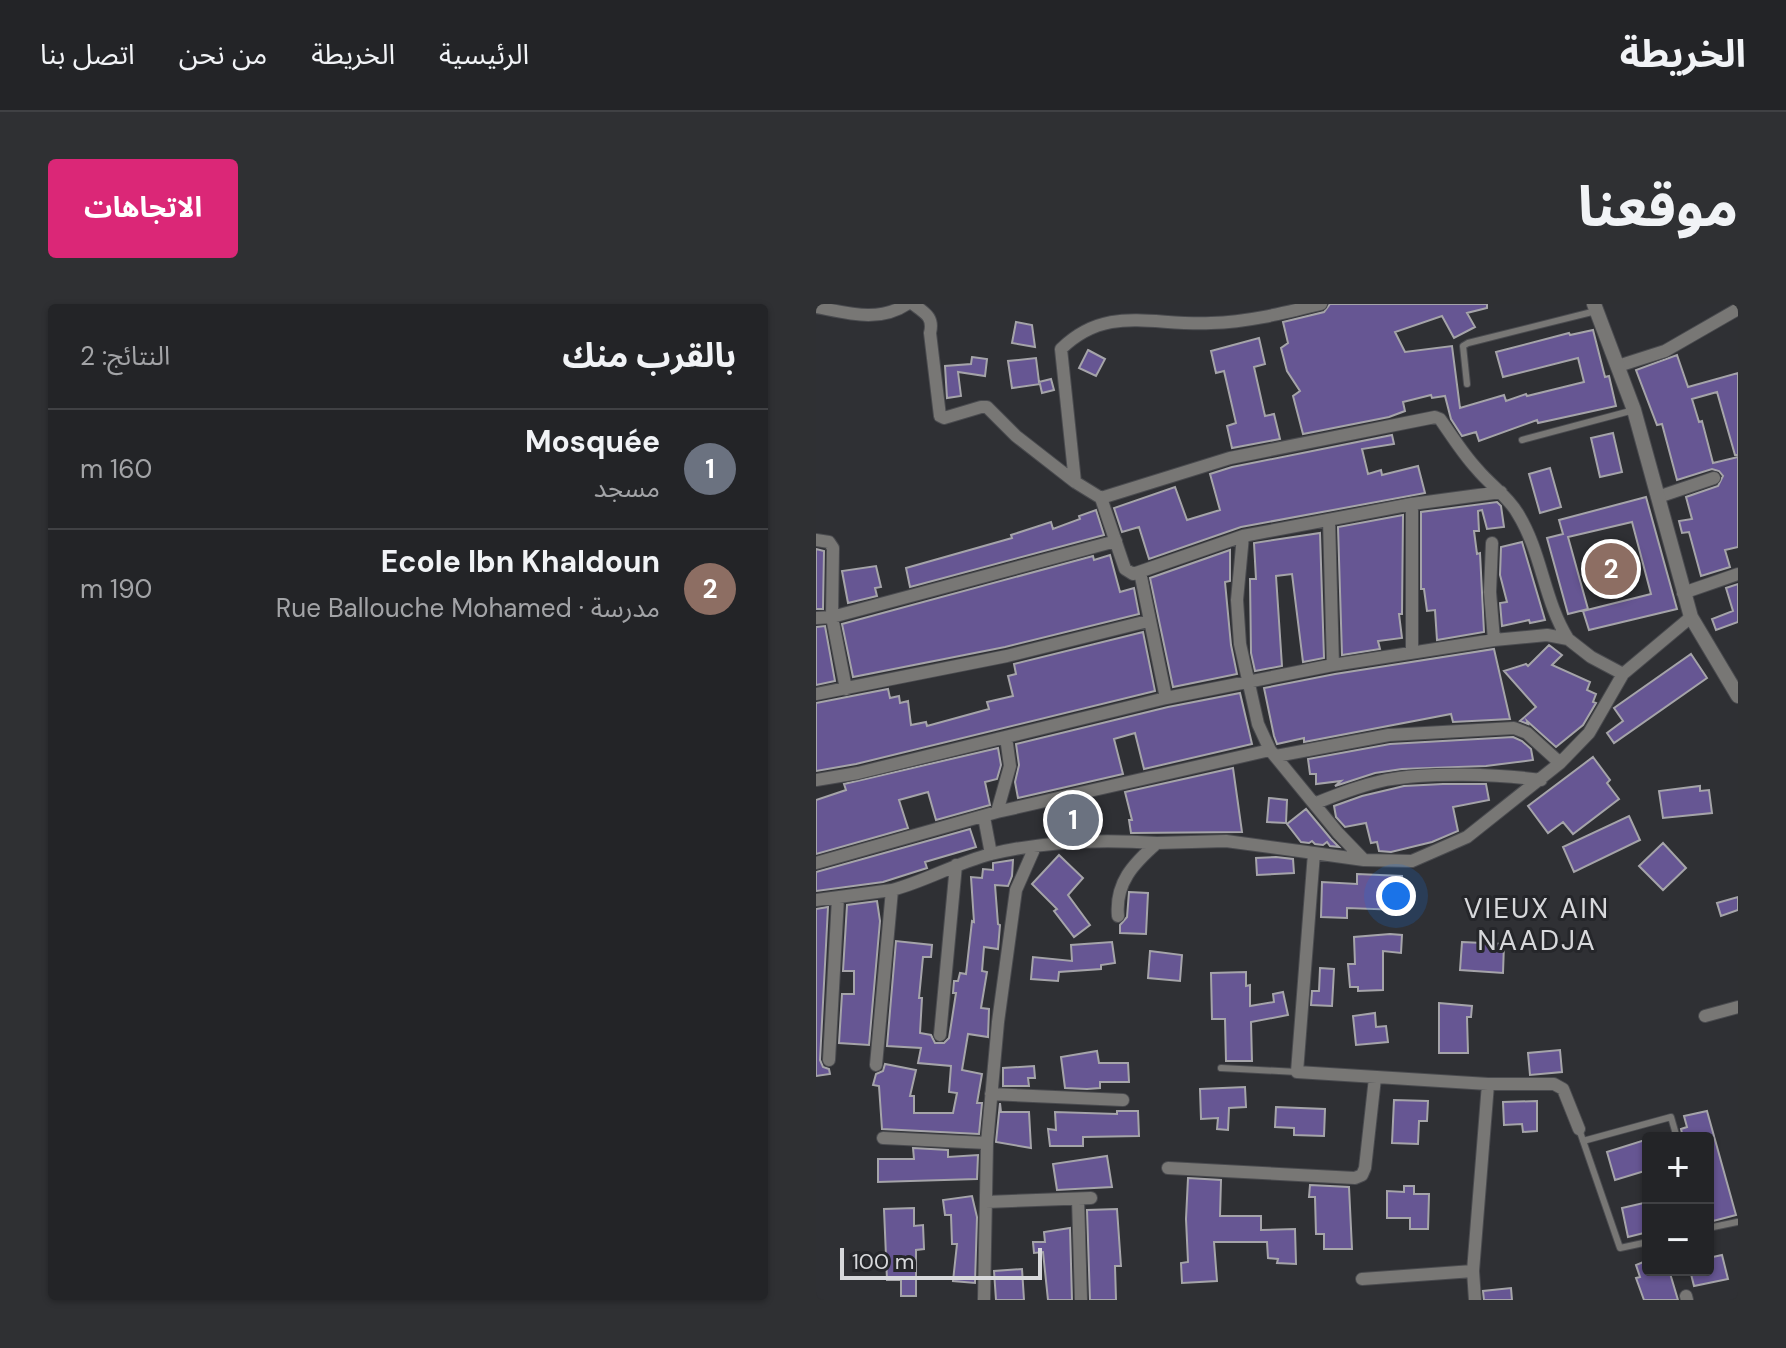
<!DOCTYPE html>
<html lang="ar">
<head>
<meta charset="utf-8">
<style>
	body { margin:0; font-family:"DM Sans","Noto Sans Arabic",sans-serif; background:#2f3033; color:#f1f3f6; direction:rtl }
	.controls { position:absolute; right:24px; bottom:24px; display:grid; overflow:hidden; border-radius:8px; box-shadow:0 2px 6px #0004 }
	.controls button { width:72px; height:72px; display:grid; place-items:center; padding:0; border:0; border-bottom:2px solid #404144; background:#232427; color:#f1f3f6; font:40px sans-serif }
	.scale { position:absolute; left:24px; bottom:20px; width:202px; box-sizing:border-box; padding-left:8px; border:4px solid #d7d8db; border-top:0; font-size:22px; line-height:28px; white-space:nowrap; color:#d7d8db; -webkit-text-stroke:6px #25262a; paint-order:stroke }
	.you { position:absolute; left:580px; top:592px; width:28px; height:28px; margin:-20px; border:6px solid #fff; border-radius:50%; background:#1a73e8; box-shadow:0 0 0 12px #1a73e833 }
	.badge { display:grid; place-items:center; width:52px; height:52px; border-radius:50%; background:#db2777; color:#fff; font-size:26px; font-weight:700 }
	.pin { position:absolute; translate:-50% -50%; border:4px solid #fff; box-shadow:0 2px 8px #0006 }
	.list { margin:0; padding:0; list-style:none }
	h2 { display:flex; justify-content:space-between; align-items:center; height:104px; margin:0; padding:0 32px; font-size:34px }
	h2 small { font-size:26px; font-weight:400; color:#a3a4a7 }
	.list li { display:grid; grid-template-columns:52px 1fr auto; gap:24px; align-items:center; box-sizing:border-box; height:120px; padding:0 32px; border-top:2px solid #404144 }
	.list b { display:block; font-size:30px; white-space:nowrap }
	.list p { margin:0; font-size:26px; white-space:nowrap; color:#a3a4a7 }
	.list em { font-size:26px; font-style:normal; color:#a3a4a7 }
	.map { position:relative; flex:none; width:922px; height:996px; overflow:hidden; direction:ltr; border-radius:8px }
	header { display:flex; align-items:center; gap:48px; box-sizing:border-box; height:112px; padding:0 40px; background:#232427; border-bottom:2px solid #404144 }
	header strong { font-size:38px }
	nav { display:flex; gap:44px; margin-inline-start:auto; font-size:28px }
	.intro { display:flex; align-items:center; justify-content:space-between; box-sizing:border-box; height:192px; padding:0 48px }
	h1 { margin:0; font-size:56px }
	.button { padding:20px 36px; border-radius:8px; background:#db2777; color:#fff; font-size:28px; font-weight:700 }
	main { display:flex; gap:48px; padding:0 48px }
	aside { flex:1; background:#232427; border-radius:8px; box-shadow:0 2px 6px #0004 }
	.map>svg:first-child { display:block }
</style>
</head>
<body>
<header>
<strong>الخريطة</strong>
<nav><a>الرئيسية</a><a>الخريطة</a><a>من نحن</a><a>اتصل بنا</a></nav>
</header>
<div class="intro"><h1>موقعنا</h1><a class="button">الاتجاهات</a></div>
<main>
<div class="map">
<svg width="922" height="996" viewBox="0 0 922 996">
	<rect width="100%" height="100%" fill="#2f3034"/>
	<path fill="#665693" stroke="#a5a4a9" stroke-width="2" d="M514,0H671V4L651,9L659,23L638,34L626,12L579,28L589,48L636,42L644,104L688,91L690,97L710,90L711,92L768,78L762,54L687,73L680,48L753,29L754,31L777,26L789,73L793,72L800,102L722,119L721,116L663,137L660,128L646,132L635,115L629,92L616,94L615,91L587,98L589,107L573,113L487,130L477,92L484,87L471,67L465,44L472,39L467,18L508,8Z
		M200,18L216,21L219,43L196,39Z
		M443,34L449,60L438,63L449,112L458,110L464,135L416,144L411,122L420,119L408,67L400,69L395,47Z
		M272,46L289,55L280,72L263,64Z
		M861,51L872,83L922,69V151H919L901,88L876,95L883,118L886,117L897,159L922,153V243L909,246L914,263L885,272L873,228L866,229L863,217L876,215L870,193L902,182L907,172L903,167L896,165L861,176L846,120L841,121L820,66Z
		M156,53L171,55L169,72L142,68L145,92L131,94L129,62L155,60Z
		M220,54L223,78L235,75L238,86L226,89L224,80L196,84L192,57Z
		M797,129L806,168L784,173L775,134Z
		M576,131L578,140L546,145L552,170L565,166L566,171L602,162L609,189L425,223L333,255L323,223L306,228L298,204L359,183L371,216L404,206L394,170L416,163Z
		M734,164L745,203L724,209L713,170Z
		M830,193L861,305L773,326L767,307L835,290L816,218L752,233L772,305L752,310L731,234L747,230L743,216Z
		M681,198L685,202L688,223L671,225L666,206L662,207L663,227H658L661,250L664,249L668,328L621,336L619,306L611,307L608,285H605V208Z
		M280,206L288,231L94,283L90,264L196,234L195,231L235,218L237,225L264,215L263,212Z
		M587,211L586,310H583L586,334L562,337L564,345L526,351L522,223Z
		M504,229L508,354L487,358L476,270L460,272L466,362L439,367L435,349L434,275H440L438,239Z
		M706,238L729,316L714,319L713,316L686,322L684,299L691,298L684,271L685,243Z
		M0,245L8,247L7,305H0Z
		M414,246V277L409,278L415,341L421,370L357,383L334,274Z
		M294,251L304,288L318,284L323,310L189,343L37,373L26,320L277,252L278,256Z
		M60,262L65,283L59,284L61,292L32,299L26,267Z
		M922,280V318L900,326L896,315L917,307L910,284Z
		M9,322L19,377L0,381V323Z
		M327,328L339,387L40,460L0,467V399L72,385L74,394L83,392L84,399L92,397L95,421L110,418L111,422L173,405L171,398L197,392L192,372L200,370L198,360Z
		M733,341L746,351L736,361L774,378L771,386L780,390L777,398L780,399L767,421L740,443L711,417L712,420L704,417L720,403L688,367L710,360L712,362Z
		M678,345L694,415L637,418L635,410L488,438V434L461,440L458,432L448,384L519,370Z
		M875,350L891,374L798,439L791,429L807,417L798,404Z
		M424,389L436,440L328,465L319,429L298,435L307,470L202,494L199,478L203,461L200,440L352,403Z
		M697,433L706,437L715,445L717,456L670,462L586,465L559,469L519,482L525,477L500,480V470H494L492,455L574,440Z
		M182,444L185,461L181,475L169,478L174,501L120,516L112,488L83,496L92,524L0,550V496L30,486L28,480Z
		M777,453L794,476L791,479L803,495L757,530L747,518L732,529L712,502Z
		M417,464L426,528L315,529L313,516H316L309,488Z
		M627,480H670L673,496L637,503L642,527L616,538L575,548L563,547L561,538L555,539L550,519L529,523L520,513L518,502L546,492L588,482Z
		M884,482V487L893,486L896,509L847,514L843,487Z
		M453,494L471,496L470,519L451,518Z
		M490,505L515,535L523,543L514,542L511,538L507,541L499,540L496,537L493,539L485,538L471,520Z
		M813,512L824,536L758,568L747,543Z
		M154,525L160,543L109,558L111,564L67,578L0,587V568Z
		M847,539L870,564L847,586L823,562Z
		M243,551L267,574L252,591L274,621L258,633L238,607L241,605L216,580Z
		M460,553L477,555L478,569L441,571L440,554Z
		M197,556L196,572L192,582L179,581L182,620L184,621L182,645L168,643L166,667L171,668L165,704L173,705L172,733L152,730L146,766L166,770L161,799H166L163,830L66,825L63,782L57,781L60,770L67,767L69,760L100,766L94,792H98V809H137L141,789L133,788L135,762L102,759L105,744L71,742L80,637L116,641L115,653H107L103,694H106L104,729L115,731L119,739H128L133,734L140,689H137L138,677H142L144,669L150,670L156,617L158,618L155,573L166,574L167,565L177,566V559Z
		M541,570L586,572L585,606L531,604V614L505,613L506,578L541,580Z
		M313,588L332,589L330,630L304,629V621L311,613Z
		M922,593V606L905,612L901,599Z
		M61,597L64,617L53,741L23,739L26,690H38V667H27L31,601Z
		M12,603L4,756L7,763L13,765L14,770L0,772V605Z
		M574,630L586,631L585,649L567,647V686L542,687V683H534L532,660H539L538,633Z
		M296,638L299,659L285,661V665L243,668L242,677L215,675L217,653L256,657L255,641Z
		M646,638L688,640L687,669L644,666Z
		M334,647L366,651L364,677L332,674Z
		M504,664L518,665L516,702L495,701L496,687H503Z
		M430,668V682L434,681V702L458,698L457,690L467,688L472,711L435,718L436,757H410L409,715H396L395,669Z
		M623,699L656,702L655,713H651L652,749H623Z
		M559,709L560,723L570,722L572,738L540,741L537,712Z
		M744,746L746,768L714,771L712,749Z
		M281,747L283,759H312L313,778H284V784L271,785L249,784L245,753Z
		M218,762L219,774H212L213,782H187V764Z
		M429,783L430,803L413,804L412,826L401,825L402,814L385,815L384,785Z
		M578,796L612,797L611,817H603L602,840L576,839Z
		M721,797V827L707,828L706,820L688,821L687,798Z
		M184,799L185,808H213L215,844L180,838Z
		M460,803L509,805L508,832L478,831V824L459,823Z
		M301,807H322L323,832L267,833V842H234L232,825L240,826L239,808L301,810Z
		M891,807L920,911L897,917L892,898V834H867L865,825L871,823L868,812Z
		M832,835V866L799,876L791,848Z
		M97,844L132,846V853L162,851L161,875L62,878V855H98Z
		M291,852L296,883L241,886L237,860Z
		M372,874L405,876L404,912H445V926L479,925L480,960L461,959L462,955L452,954L451,938H398L401,977L366,979L365,959L372,958L370,915Z
		M494,881L533,883L536,945H508V930H500L499,893H493Z
		M588,882H598V890H613L612,925H594V914H571V887L588,888Z
		M156,892L161,913L159,979L137,977L141,940H136L135,911H129L127,896Z
		M832,898V928L812,933L806,904Z
		M98,904V922L107,921L108,945L100,946V992H85V976H71L68,905Z
		M301,905L305,962H299L300,996H274L271,906Z
		M254,924L256,996H232L227,948L218,949L217,938H229L228,928Z
		M906,951L912,975L878,982L874,966H892V954Z
		M832,956V966H853L862,996H828L820,974L824,973L820,961Z
		M206,965L208,996H180L178,967Z
		M695,984L696,996H668L667,987Z"/>
	<g fill="none" stroke-linecap="round" stroke-linejoin="round">
		<g stroke="#4a4b4f" stroke-width="8">
			<path id="service" d="M651,80L647,42L652,39L780,7
				M706,136L818,106
				M405,764L481,768
				M763,825L804,944L832,938
				M767,837L855,813L861,834
				M892,924L921,918"/>
		</g>
		<g stroke="#4a4b4f" stroke-width="14">
			<path id="minor" d="M97,0C109,9 118,13 114,29L124,112L128,114L165,103H171L200,132L259,178L285,194
				M0,3C31,9 63,19 91,0
				M802,62L849,47L922,5
				M259,178L245,45C291,0 336,22 395,19C432,18 468,9 505,0
				M685,188L596,200L427,232L317,270L309,265L285,194L414,154L619,113L624,115C636,132 647,150 661,165C674,181 692,192 702,210C726,249 728,297 752,335
				M842,193L898,174
				M596,200V347
				M513,216L517,361
				M427,232L421,296L424,340L442,420L454,446L522,529L548,556
				M0,236L13,238L17,244L16,313L30,385
				M676,239L674,288L678,336
				M324,268L350,394
				M867,289L922,270
				M0,314L16,313L300,237
				M0,390L191,352L332,317
				M460,452L573,431L698,424L711,429L744,459
				M0,476L42,469L350,394L517,361L678,336L731,331L752,335L775,353L807,370
				M500,499C523,490 546,481 570,476C613,468 682,470 725,476
				M181,508L194,462L190,433
				M168,513L175,550
				M0,559L181,508L454,446
				M0,596L76,586
				M302,612C299,579 317,560 341,539L410,537L498,549
				M889,712L922,703
				M124,731L140,561
				M13,756L22,594
				M60,761L76,586C110,577 140,559 175,550C229,537 286,535 341,539
				M175,790L307,796
				M763,825L747,785L738,780H672L481,768L498,549L548,556L596,557L651,533L744,459L773,429L807,370L875,313
				M67,834L171,839
				M352,864L539,874L546,871L549,864L559,774
				M262,895L265,996
				M170,898L275,894
				M546,975L657,967
				M870,992L871,996
				M168,996L171,839L182,718L200,586L219,543
				M659,996L657,967L672,780"/>
		</g>
		<g stroke="#4a4b4f" stroke-width="16">
			<path id="tertiary" d="M778,0L818,106L875,313L922,392"/>
		</g>
		<use href="#service" stroke="#787775" stroke-width="6"/>
		<use href="#minor" stroke="#787775" stroke-width="12"/>
		<use href="#tertiary" stroke="#787775" stroke-width="14"/>
	</g>
	<g text-anchor="middle" stroke-width="6" stroke-linejoin="round" paint-order="stroke">
		<g font-size="28" letter-spacing="2" fill="#d7d8db" stroke="#25262a">
			<text x="721" y="614">VIEUX AIN<tspan x="721" dy="32">NAADJA</tspan></text>
		</g>
	</g>
</svg>
<div class="controls">
<button>+</button>
<button>−</button>
</div>
<div class="scale">100 m</div>
<div class="you"></div>
<div class="pin badge" style="left:257px;top:516px;background:#6b7280">1</div>
<div class="pin badge" style="left:795px;top:265px;background:#8d6e63">2</div>
</div>
<aside>
<h2>بالقرب منك<small>النتائج: 2</small></h2>
<ul class="list">
<li><span class="badge" style="background:#6b7280">1</span><div><b>Mosquée</b><p>مسجد</p></div><em>160 m</em></li>
<li><span class="badge" style="background:#8d6e63">2</span><div><b>Ecole Ibn Khaldoun</b><p>مدرسة · Rue Ballouche Mohamed</p></div><em>190 m</em></li>
</ul>
</aside>
</main>
</body>
</html>
